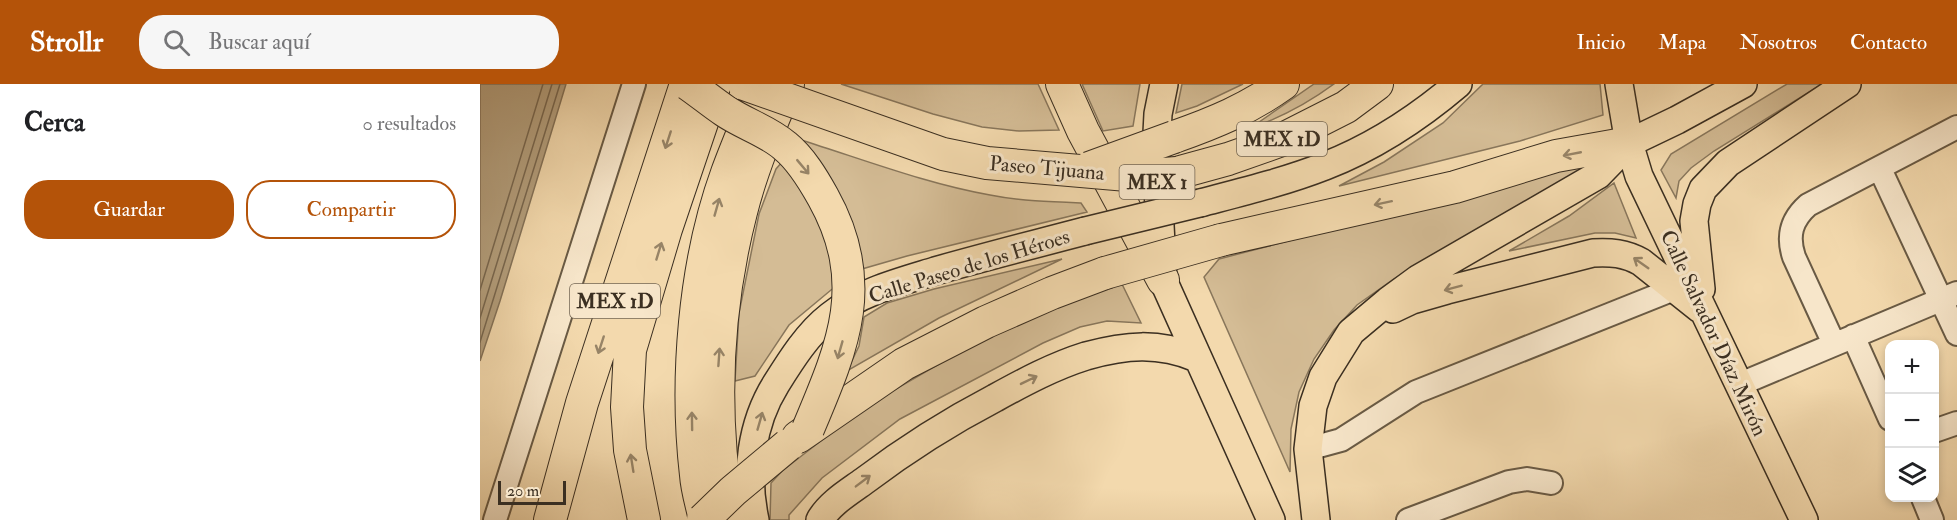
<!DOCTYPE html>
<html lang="es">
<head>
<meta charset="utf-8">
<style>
	body { margin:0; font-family:"IM FELL Double Pica",serif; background:#f6f6f6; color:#202124 }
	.controls { position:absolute; right:18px; bottom:18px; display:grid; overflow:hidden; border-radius:12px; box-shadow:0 3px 9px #0003 }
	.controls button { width:54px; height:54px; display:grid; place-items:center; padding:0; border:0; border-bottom:2px solid #e0e0e0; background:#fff; color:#202124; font:30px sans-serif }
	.scale { position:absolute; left:18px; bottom:15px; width:68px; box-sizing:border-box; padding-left:6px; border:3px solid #3b2f21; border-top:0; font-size:16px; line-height:21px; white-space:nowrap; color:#3b2f21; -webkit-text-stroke:4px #f7e6ca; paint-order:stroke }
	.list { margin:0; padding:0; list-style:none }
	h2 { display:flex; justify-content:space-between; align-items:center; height:78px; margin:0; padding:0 24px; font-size:26px }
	h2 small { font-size:20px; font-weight:400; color:#757577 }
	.actions { display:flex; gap:12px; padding:18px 24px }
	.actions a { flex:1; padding:14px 0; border:2px solid #b45309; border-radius:24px; text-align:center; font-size:21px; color:#b45309 }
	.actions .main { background:#b45309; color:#fff }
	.icon { flex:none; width:33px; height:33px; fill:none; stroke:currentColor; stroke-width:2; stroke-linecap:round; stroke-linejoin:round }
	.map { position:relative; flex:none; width:1477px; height:436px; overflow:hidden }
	header { display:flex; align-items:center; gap:36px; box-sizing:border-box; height:84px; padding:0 30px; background:#b45309; color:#fff }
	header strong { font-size:28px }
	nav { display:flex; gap:33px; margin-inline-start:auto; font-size:21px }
	.search { width:420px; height:54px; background:#f6f6f6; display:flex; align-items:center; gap:15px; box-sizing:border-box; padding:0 21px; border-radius:24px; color:#757577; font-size:22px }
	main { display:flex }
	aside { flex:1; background:#fff }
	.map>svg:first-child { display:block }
</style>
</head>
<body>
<header>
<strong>Strollr</strong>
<div class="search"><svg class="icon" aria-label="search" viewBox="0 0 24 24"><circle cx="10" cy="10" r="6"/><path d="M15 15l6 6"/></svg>Buscar aquí</div>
<nav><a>Inicio</a><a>Mapa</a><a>Nosotros</a><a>Contacto</a></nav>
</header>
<main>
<aside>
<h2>Cerca<small>0 resultados</small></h2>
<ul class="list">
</ul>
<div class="actions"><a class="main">Guardar</a><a>Compartir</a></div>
</aside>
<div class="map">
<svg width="1477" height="436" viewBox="0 0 1477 436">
	<rect width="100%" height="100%" fill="#f3d9ad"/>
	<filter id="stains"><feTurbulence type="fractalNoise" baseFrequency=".00333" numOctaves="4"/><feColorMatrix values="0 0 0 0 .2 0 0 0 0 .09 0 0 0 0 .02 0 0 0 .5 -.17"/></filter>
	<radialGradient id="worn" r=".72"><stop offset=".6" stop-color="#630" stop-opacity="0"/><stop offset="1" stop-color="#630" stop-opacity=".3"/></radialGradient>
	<path fill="#d4bc95" stroke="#88765b" stroke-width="1.5" d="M361,0H558L579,46L539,47L502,43L453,30Z
		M602,0H660L653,42L623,47Z
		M702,0H763L717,22L696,29Z
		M834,0H854C827,20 800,34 769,45Z
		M1003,0H1120L1123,31L1040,57L859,102L904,78L963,39Z
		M1307,0H1342L1234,67L1211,84L1199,97L1196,114L1181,86L1191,70Z
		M321,56C382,75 447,100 510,111C540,117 571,118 601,119L607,128L427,172L382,185L351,206L309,241L275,292L255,297L259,229L279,130L296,85Z
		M1114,79L914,195L877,221L854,246L834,275L819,308L811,345L810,388L724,193L739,175L1027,100Z
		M1134,99L1156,154L1135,149H1115L1029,167L1089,132Z
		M582,175L459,234L367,287L379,262L384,233L407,219L454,205Z
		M640,196L661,239L627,237L600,243L563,259L420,335L342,394L309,431V436H290L291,399L302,387L355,346L414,306L490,262Z"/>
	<path fill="#b49f7d" stroke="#847258" stroke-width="1.5" d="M0,0H86L20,217L0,277Z"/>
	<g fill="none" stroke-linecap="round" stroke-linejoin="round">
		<path stroke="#78674f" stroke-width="1.5" d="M0,206L63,0
			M0,234L72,0
			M0,258L80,0"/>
		<g stroke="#695a44" stroke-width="26">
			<path id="minor" d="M1400,85L1477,250
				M1373,252L1410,335
				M1354,260L1314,173C1307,152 1311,136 1328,121L1477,43
				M1258,301L1477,209
				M1454,347L1477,339
				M828,365L861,356L936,308L1194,205
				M1443,414L1452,436
				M15,436L154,0
				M928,436L1029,398L1047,395L1071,399"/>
		</g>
		<g stroke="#3b2f21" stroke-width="30">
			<path id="major" d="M684,0L678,30L676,68L683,196L791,436
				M1139,0L1149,59L1159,92L1324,436
				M720,119C762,108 804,98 845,82C894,63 938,34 978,0
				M1221,205L1214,137L1217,120L1223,105L1248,79L1367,0
				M913,225L932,216L967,206L1113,169C1131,168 1145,169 1161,178L1220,225
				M275,436C265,390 271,340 296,300C311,276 328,249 350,232C380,208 419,198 455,187C505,173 555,160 605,147
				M340,436C350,419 369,408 384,397C425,366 469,338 515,314C544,298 574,282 606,272C646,261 678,258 717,274
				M836,436L828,365L833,322L843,293L871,248L908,217L938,195L1118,91L1149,59L1197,36L1263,0"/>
		</g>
		<g stroke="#3b2f21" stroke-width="34">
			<path id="highway" d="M582,0L603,47L683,196
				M694,53C734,39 768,25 803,0
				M697,89L748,75L799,57L866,23L897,0
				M741,156L975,103L1076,72L1149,59
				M318,353L424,280L506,238L572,209L625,189
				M70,436L102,319L206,0
				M164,436L150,366L147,323L150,266L186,145L235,0
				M225,436C222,421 217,406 216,391C205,296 214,180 247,89C258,59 271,30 282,0
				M249,436C232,334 235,229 261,128C272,84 290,42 308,0"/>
		</g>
		<use href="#minor" stroke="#f7e6ca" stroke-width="22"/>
		<use href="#major" stroke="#f3d9ad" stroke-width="27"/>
		<use href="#highway" stroke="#f3d9ad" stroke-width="32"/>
		<g stroke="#3b2f21" stroke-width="30" stroke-linecap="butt">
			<path id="major-bridge" d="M605,147L720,119"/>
		</g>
		<g stroke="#3b2f21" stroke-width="34" stroke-linecap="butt">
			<path id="highway-bridge" d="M208,0C221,9 233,19 245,27C264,40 288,47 305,62C321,75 333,95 343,113C391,199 363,262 328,345
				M264,0L463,70L507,79L659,92L697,89
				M609,84L694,53
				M625,189L741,156
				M223,436L253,407L308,361"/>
		</g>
		<use href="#major-bridge" stroke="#f3d9ad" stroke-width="27"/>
		<use href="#highway-bridge" stroke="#f3d9ad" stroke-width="32"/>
	</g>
	<defs><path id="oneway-shaft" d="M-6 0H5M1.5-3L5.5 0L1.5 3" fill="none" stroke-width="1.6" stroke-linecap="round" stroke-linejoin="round" transform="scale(1.5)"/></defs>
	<g stroke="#978467">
		<use href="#oneway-shaft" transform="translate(188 56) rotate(108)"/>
		<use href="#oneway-shaft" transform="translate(1092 70) rotate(169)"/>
		<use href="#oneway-shaft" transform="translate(323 83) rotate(50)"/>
		<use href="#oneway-shaft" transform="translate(903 119) rotate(168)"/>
		<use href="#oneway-shaft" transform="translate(237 123) rotate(-74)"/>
		<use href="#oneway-shaft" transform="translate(179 167) rotate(-73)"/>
		<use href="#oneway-shaft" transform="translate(1161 179) rotate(-145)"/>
		<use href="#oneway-shaft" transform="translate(973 204) rotate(165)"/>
		<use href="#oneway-shaft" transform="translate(121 261) rotate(108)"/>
		<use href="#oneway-shaft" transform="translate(360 266) rotate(106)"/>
		<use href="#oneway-shaft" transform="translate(239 273) rotate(-86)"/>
		<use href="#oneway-shaft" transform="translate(549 296) rotate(-26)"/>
		<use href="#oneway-shaft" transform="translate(212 337) rotate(-91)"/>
		<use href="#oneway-shaft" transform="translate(280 337) rotate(-74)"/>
		<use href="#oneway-shaft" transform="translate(152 379) rotate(-99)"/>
		<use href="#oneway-shaft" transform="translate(383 397) rotate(-37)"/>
	</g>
	<g text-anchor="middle" stroke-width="6" stroke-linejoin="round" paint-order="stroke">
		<g fill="#f7e6ca" stroke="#736654" stroke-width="1.5">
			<rect x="757" y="38" width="90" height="34" rx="4.5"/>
			<rect x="639.5" y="81" width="75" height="34" rx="4.5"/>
			<rect x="90" y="200" width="90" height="34" rx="4.5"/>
		</g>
		<g font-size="20" font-weight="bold" fill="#3b2f21">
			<text x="802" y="62">MEX 1D</text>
			<text x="677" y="105">MEX 1</text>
			<text x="135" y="224">MEX 1D</text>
		</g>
		<g font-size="21" fill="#3b2f21" stroke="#f7e6ca">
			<text transform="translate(567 84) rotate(5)" y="7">Paseo Tijuana</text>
			<text transform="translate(489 182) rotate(-17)" y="7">Calle Paseo de los Héroes</text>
			<text transform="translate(1234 249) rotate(65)" y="7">Calle Salvador Díaz Mirón</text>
		</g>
	</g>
	<rect width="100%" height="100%" filter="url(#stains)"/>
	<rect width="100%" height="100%" fill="url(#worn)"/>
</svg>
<div class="controls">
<button>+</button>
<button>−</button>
<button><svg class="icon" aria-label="layers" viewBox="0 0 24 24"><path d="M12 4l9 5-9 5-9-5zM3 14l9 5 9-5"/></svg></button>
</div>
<div class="scale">20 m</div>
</div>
</main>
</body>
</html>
